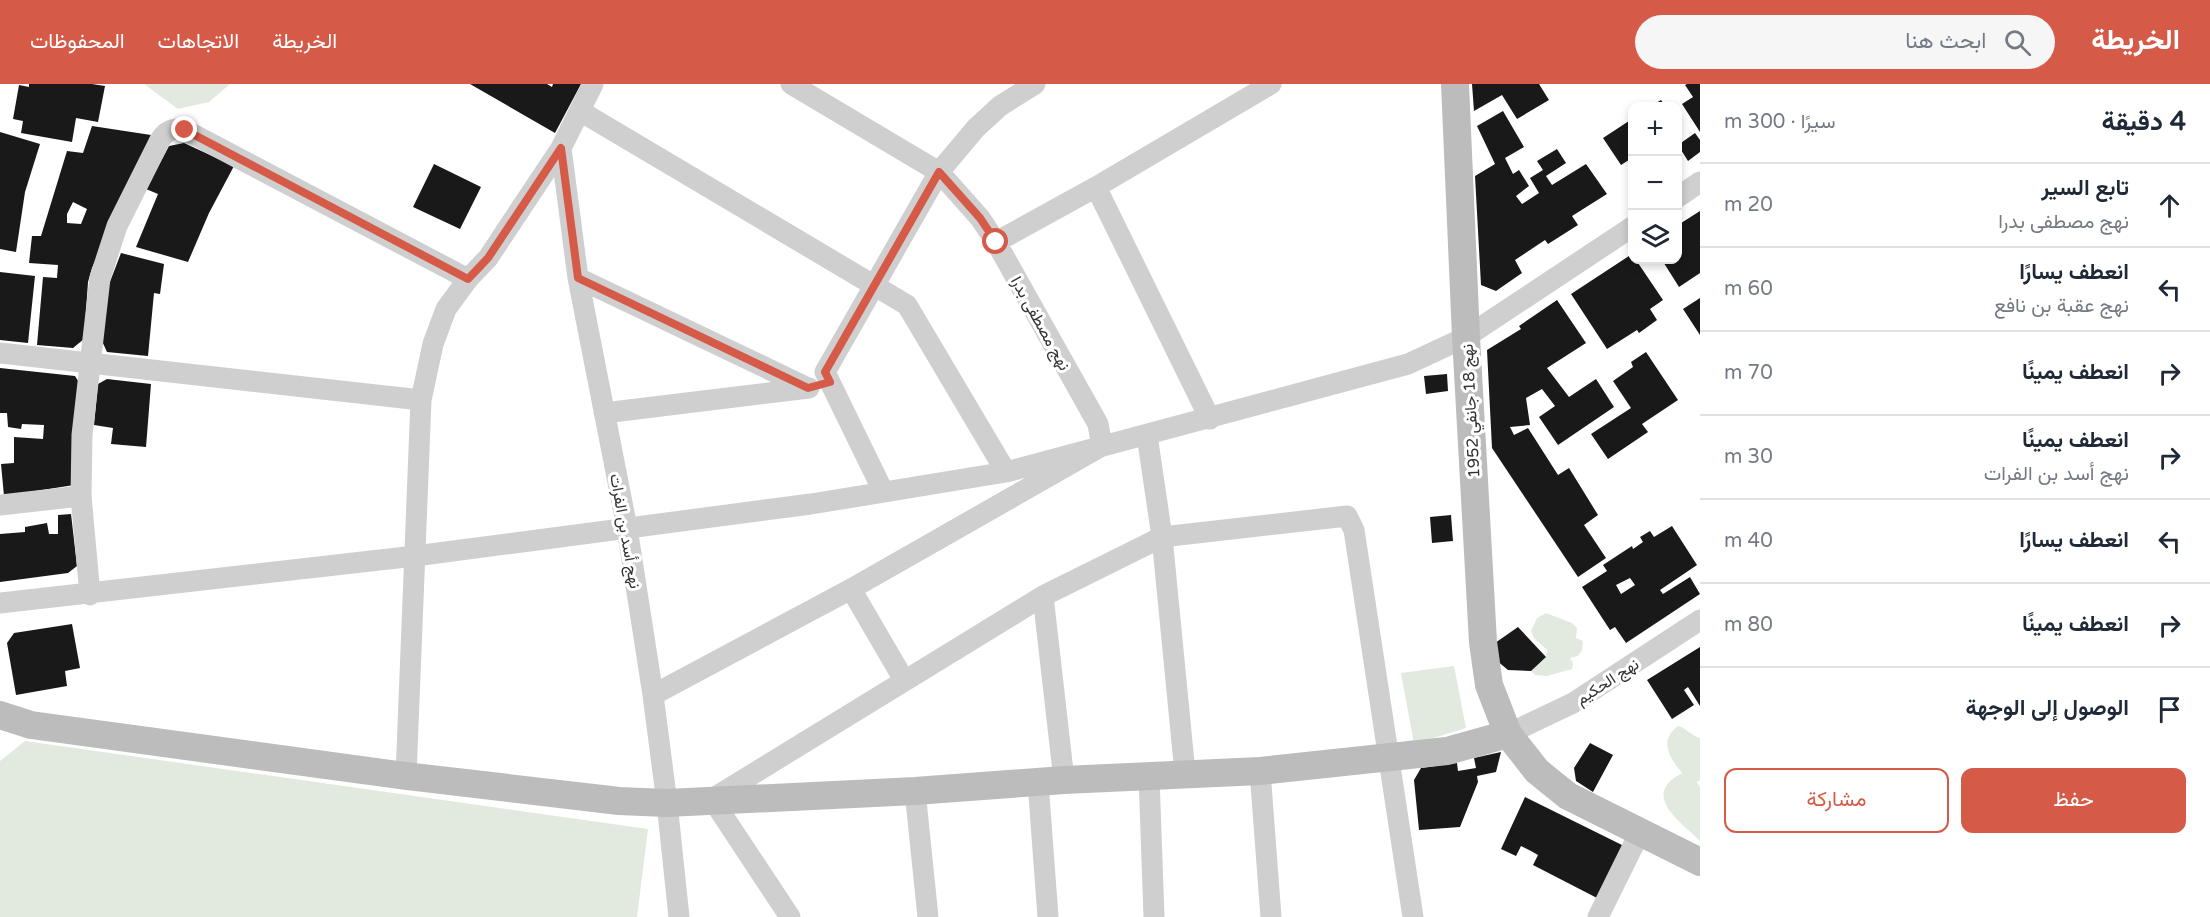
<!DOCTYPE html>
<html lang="ar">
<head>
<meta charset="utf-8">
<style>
	body { margin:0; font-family:"Varela Round",Vazirmatn,sans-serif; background:#f6f6f7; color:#1f2937; direction:rtl }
	.controls { position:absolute; right:18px; top:18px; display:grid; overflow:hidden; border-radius:12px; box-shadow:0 3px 9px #0003 }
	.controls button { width:54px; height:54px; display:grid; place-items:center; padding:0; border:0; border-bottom:2px solid #e0e1e3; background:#fff; color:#1f2937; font:30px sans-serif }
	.stop { position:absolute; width:18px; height:18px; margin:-14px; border:4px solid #d55b48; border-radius:50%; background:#fff }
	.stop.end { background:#d55b48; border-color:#fff; box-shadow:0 2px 6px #0008 }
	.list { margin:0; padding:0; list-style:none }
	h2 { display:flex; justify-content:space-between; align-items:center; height:78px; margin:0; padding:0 24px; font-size:26px }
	h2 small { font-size:20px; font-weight:400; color:#747a83 }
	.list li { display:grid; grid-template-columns:39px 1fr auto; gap:18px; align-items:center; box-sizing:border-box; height:84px; padding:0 24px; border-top:2px solid #e0e1e3 }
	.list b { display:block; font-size:22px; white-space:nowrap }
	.list p { margin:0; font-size:20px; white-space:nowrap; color:#747a83 }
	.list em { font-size:20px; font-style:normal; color:#747a83 }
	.actions { display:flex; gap:12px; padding:18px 24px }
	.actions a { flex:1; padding:14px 0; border:2px solid #d55b48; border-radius:12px; text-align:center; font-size:21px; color:#d55b48 }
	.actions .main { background:#d55b48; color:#fff }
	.icon { flex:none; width:33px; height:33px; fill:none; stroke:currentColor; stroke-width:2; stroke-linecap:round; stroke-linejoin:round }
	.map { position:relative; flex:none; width:1700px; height:833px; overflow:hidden; direction:ltr }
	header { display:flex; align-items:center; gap:36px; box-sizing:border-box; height:84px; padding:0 30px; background:#d55b48; color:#fff }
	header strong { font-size:28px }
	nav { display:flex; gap:33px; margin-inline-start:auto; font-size:21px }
	.search { width:420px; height:54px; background:#f6f6f7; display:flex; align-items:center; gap:15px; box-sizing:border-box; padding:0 21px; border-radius:33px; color:#747a83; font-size:22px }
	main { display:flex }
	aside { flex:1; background:#fff }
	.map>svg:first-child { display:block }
</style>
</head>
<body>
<header>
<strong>الخريطة</strong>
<div class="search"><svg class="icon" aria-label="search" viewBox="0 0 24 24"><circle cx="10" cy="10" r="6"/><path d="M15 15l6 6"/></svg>ابحث هنا</div>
<nav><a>الخريطة</a><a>الاتجاهات</a><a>المحفوظات</a></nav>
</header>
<main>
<aside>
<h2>4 دقيقة<small>سيرًا · 300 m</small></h2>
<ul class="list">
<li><svg class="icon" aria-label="ahead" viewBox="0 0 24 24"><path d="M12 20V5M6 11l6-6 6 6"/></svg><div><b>تابع السير</b><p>نهج مصطفى بدرا</p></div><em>20 m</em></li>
<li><svg class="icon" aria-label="left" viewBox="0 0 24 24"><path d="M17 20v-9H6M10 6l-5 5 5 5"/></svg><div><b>انعطف يسارًا</b><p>نهج عقبة بن نافع</p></div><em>60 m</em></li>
<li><svg class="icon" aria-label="right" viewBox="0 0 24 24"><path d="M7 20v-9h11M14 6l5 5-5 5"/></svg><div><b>انعطف يمينًا</b></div><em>70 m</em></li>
<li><svg class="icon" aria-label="right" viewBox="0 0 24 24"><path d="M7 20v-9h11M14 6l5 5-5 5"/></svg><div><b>انعطف يمينًا</b><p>نهج أسد بن الفرات</p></div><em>30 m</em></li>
<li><svg class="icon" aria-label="left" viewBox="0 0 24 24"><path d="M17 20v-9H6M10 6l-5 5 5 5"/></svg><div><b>انعطف يسارًا</b></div><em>40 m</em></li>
<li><svg class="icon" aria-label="right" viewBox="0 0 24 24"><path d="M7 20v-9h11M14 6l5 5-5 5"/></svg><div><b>انعطف يمينًا</b></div><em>80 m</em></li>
<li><svg class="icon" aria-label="arrive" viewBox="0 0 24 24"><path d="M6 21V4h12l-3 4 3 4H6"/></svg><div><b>الوصول إلى الوجهة</b></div></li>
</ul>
<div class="actions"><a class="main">حفظ</a><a>مشاركة</a></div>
</aside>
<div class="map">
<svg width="1700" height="833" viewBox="0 0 1700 833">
	<rect width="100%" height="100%" fill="#fff"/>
	<path fill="#e2eadf" d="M144,0H230L209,18L178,25Z
		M1546,529L1572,539L1577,544L1576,554L1583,557L1582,566L1578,572L1570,574L1573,579L1572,585L1547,592L1535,591L1531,587L1546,573L1547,566L1534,554L1531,547L1537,534Z
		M1454,582L1466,644L1414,660L1401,589Z
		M1678,642C1687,644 1691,652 1700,654V696L1697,698L1700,703V757C1680,737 1640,711 1682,689C1670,674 1658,657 1678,642Z
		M25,657L648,745L637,833H0V677Z"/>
	<path fill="#191919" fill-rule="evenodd" d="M29,0H92L105,2L98,38L76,34L72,58L21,49L23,37L13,35L19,1L29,3Z
		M470,0H547L552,3L553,0H581L555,49Z
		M1472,0H1539L1549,16L1517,35L1502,11L1474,27Z
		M1687,0H1700V48L1682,20L1693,13L1685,1Z
		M1661,16L1665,22H1651Z
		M1503,27L1524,63L1505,74L1513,90L1519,86L1529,102L1516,112L1522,120L1539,109L1530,94L1543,86L1537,77L1557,65L1566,79L1546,92L1552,101L1586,80L1607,110L1572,132L1578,141L1548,160L1545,156L1515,176L1522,189L1496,207L1481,201L1475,92L1495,80L1477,42Z
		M1632,35V74L1621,81L1603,54Z
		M92,42L151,51L92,184L88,198L84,255L73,264L37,261L43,193L57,194L58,181L29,179L32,152H41L67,67L83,69ZM73,118L87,125L81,140L67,139V130Z
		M0,48L40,60L25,108L16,168L0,165Z
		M1695,49L1700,56V68L1688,77L1678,61Z
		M184,59L234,82L209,129L188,178L136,163L158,110L146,105L169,62Z
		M434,80L481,103L460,145L413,123Z
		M1700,127V189L1679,203L1662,176H1678V141Z
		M121,169L164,180L160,210L154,209L148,272L107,268L102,257L108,203Z
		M1632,170V176H1636L1663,216L1650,225L1657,236L1639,249L1637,246L1607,265L1571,210Z
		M0,188L35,192L28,259L0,256Z
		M1700,214V251L1683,225Z
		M1557,216L1586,259L1547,284L1569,313L1596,295L1614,323L1558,361L1539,333L1555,322L1542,305L1526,314L1530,341L1510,343L1514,351L1528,344L1558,391L1569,384L1598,431L1584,441L1606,474L1578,493L1492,364L1487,266L1521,245L1519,242Z
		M1646,268L1678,316L1642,340L1648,348L1608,375L1591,350L1631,324L1613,297L1633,283L1631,278Z
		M0,284L75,292L80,300L74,401L4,412L1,380L14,379V353L43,355L44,341L22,340L21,345L8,343L7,329H0Z
		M1447,290L1448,307L1426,310L1424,292Z
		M107,295L151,300L146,363L111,360L113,344L94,341L98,300Z
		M71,430L77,482L68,489L0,498V450L25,448V443L47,439L49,450H58V431Z
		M1451,431L1453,457L1432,459L1430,433Z
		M1672,442L1697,481L1660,506L1663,510L1690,493L1700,510L1626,559L1615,543L1610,546L1582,503L1607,487L1603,481L1632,462L1633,465L1643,458L1640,453L1650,447L1654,453ZM1630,494L1635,501L1621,510L1616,501Z
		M72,540L80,584L65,587L67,602L16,611L7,559L14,549Z
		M1518,543L1546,573L1531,587L1508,586L1496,576L1495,559Z
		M1700,563V622L1688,603L1684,606L1694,621L1672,635L1647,596Z
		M1590,659L1613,671L1593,708L1576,697L1574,684Z
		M1501,668L1496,688L1477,692L1478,698L1460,743L1419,746L1414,696L1421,684L1457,679L1458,687L1476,684L1474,674Z
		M1525,713L1624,762L1597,814L1533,781L1538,771L1531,767L1521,762L1516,772L1501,765Z"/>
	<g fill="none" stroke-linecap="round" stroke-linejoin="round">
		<path stroke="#cfcfcf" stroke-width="21" d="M580,27L907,221L1006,388
			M561,64L578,194L627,444L653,611L667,719L679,833
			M1096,103L1210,335
			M1678,113L1700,98
			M996,158L1096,103L1271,0
			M578,194L808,304
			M0,269L421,316
			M604,329L809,304
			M1147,351L1162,453L1185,689
			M883,407L825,288L939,88L976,44L1000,22L1035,0
			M0,421L81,412
			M851,505L904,596
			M90,511L81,412L82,351L100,194L117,142L160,56C166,47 173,43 185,46L468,195
			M1043,512L1064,696
			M0,519L415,472L811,420L1006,388L1408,280L1466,253L1632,143
			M653,611L851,505L1102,362L1098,340L996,158L980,134L939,88L791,0
			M1508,650L1573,619L1700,536
			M1260,687L1271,833
			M406,692L421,316L433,260L446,225L468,195L488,174L561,64L593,0
			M1149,692L1154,833
			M1038,698L1048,833
			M915,707L928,833
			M790,833L712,715L1043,512L1162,453L1347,432L1354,446L1413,833
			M1598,833L1640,748"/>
		<path stroke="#bcbcbc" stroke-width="28" d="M1455,0L1466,253L1483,558L1489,601L1508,650L1537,687L1568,712L1700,778
			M0,631L31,641L406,692L619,717L667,719L915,707L1064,696L1260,687L1447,667L1508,650"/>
	</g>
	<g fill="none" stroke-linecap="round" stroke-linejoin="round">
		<path stroke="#d55b48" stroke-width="8" d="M185,46L468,195L488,174L561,64L578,194L808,304L830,298L825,288L939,88L980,134L996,158"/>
	</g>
	<g text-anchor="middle" stroke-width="6" stroke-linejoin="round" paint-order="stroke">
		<g font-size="16" fill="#323232" stroke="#fff">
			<text transform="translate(1041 239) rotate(61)" y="6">نهج مصطفى بدرا</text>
			<text transform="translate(1470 327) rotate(-93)" y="6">نهج 18 جانفي 1952</text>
			<text transform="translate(626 447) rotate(80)" y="6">نهج أسد بن الفرات</text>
			<text transform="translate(1607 597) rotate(-33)" y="6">نهج الحكيم</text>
		</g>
	</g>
</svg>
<div class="controls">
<button>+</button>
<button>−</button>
<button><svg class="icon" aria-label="layers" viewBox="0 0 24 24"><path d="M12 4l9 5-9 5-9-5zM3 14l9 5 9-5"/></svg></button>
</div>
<div class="stop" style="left:996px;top:158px"></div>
<div class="stop end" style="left:185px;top:46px"></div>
</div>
</main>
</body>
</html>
